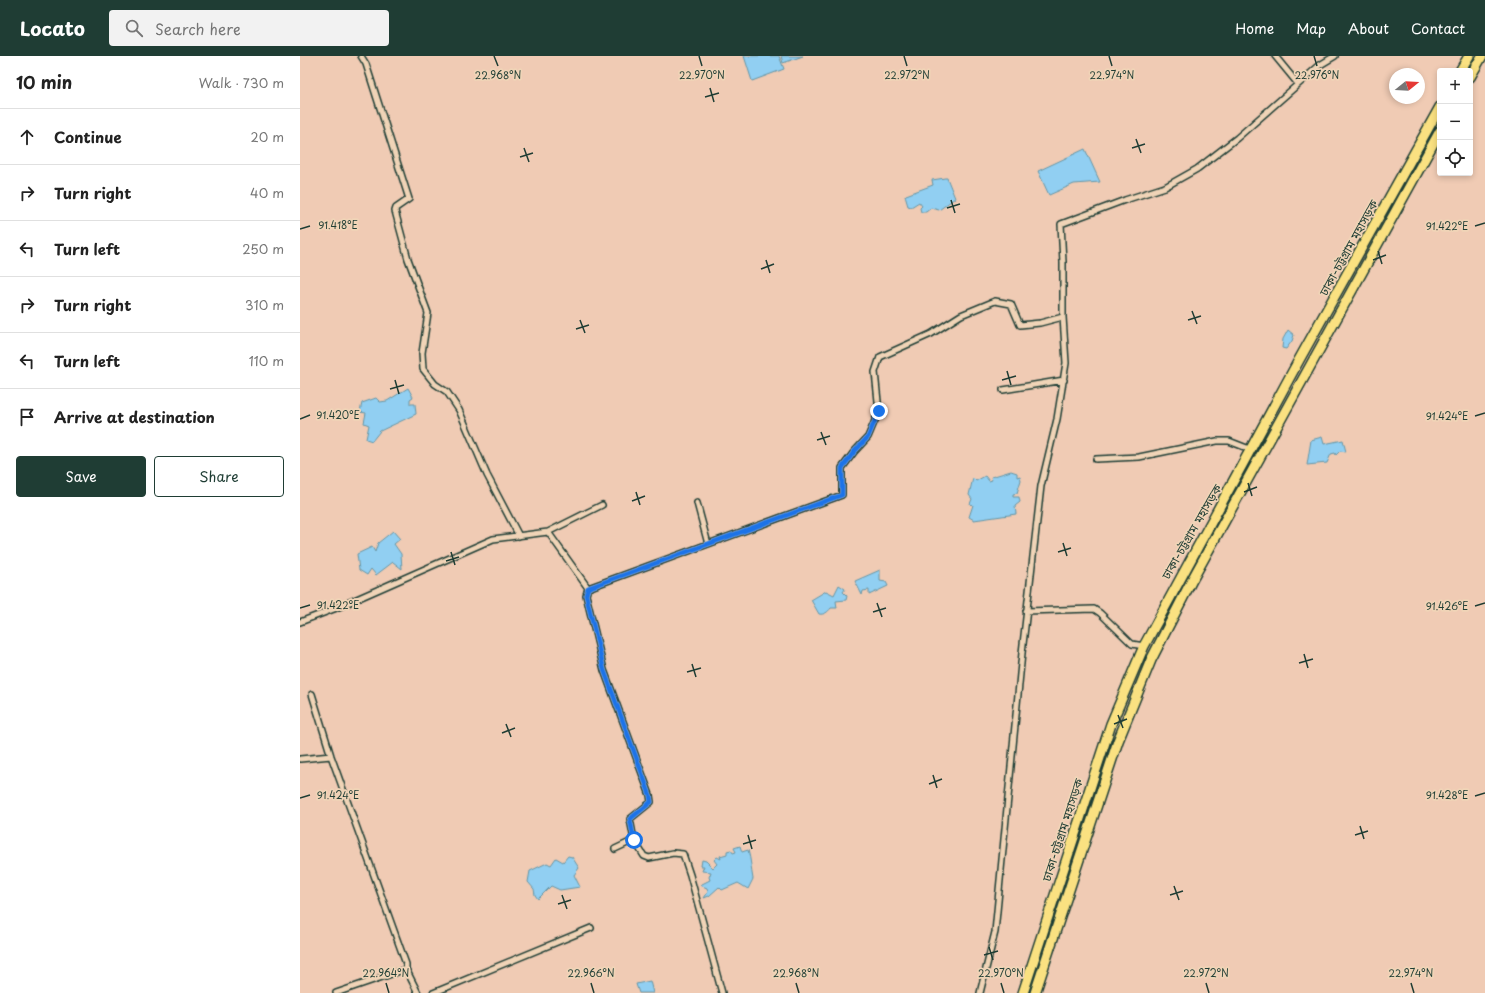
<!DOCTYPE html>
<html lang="en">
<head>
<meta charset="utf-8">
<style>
	body { margin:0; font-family:"Playpen Sans","Noto Sans Bengali",sans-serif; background:#f2f2f2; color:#222 }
	.controls { position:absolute; right:12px; top:12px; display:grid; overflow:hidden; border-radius:4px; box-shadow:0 2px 6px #0003 }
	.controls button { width:36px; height:36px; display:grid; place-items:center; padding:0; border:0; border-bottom:1px solid #e0e0e0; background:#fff; color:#222; font:20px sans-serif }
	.compass { position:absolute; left:1089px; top:12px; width:36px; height:36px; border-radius:50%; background:#fff; box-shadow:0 2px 6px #0003; rotate:72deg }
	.stop { position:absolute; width:12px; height:12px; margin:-9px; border:3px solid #1a73e8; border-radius:50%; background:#fff }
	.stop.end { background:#1a73e8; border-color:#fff; box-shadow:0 1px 4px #0008 }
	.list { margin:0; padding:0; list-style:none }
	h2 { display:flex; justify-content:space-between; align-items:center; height:52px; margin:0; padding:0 16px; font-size:17px }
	h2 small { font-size:13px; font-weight:400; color:#767676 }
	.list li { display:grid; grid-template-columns:26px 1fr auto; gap:12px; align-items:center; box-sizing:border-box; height:56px; padding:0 16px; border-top:1px solid #e0e0e0 }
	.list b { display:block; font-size:15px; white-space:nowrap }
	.list em { font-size:13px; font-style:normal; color:#767676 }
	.actions { display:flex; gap:8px; padding:12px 16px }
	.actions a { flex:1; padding:9px 0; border:1px solid #1f3d34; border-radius:4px; text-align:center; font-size:14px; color:#1f3d34 }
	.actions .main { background:#1f3d34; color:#fff }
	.icon { flex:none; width:22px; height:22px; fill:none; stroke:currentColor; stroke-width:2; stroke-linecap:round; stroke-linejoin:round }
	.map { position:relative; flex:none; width:1185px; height:937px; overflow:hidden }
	header { display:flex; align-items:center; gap:24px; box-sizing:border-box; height:56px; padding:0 20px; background:#1f3d34; color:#fff }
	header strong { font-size:19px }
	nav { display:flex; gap:22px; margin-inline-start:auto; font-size:14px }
	.search { width:280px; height:36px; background:#f2f2f2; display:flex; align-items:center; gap:10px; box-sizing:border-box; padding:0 14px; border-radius:4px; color:#767676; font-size:15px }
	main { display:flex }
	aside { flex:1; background:#fff }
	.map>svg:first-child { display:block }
</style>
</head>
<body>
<header>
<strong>Locato</strong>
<div class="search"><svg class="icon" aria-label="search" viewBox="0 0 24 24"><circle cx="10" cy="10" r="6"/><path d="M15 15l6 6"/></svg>Search here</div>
<nav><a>Home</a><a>Map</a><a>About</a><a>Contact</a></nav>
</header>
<main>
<aside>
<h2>10 min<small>Walk · 730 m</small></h2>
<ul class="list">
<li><svg class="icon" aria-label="ahead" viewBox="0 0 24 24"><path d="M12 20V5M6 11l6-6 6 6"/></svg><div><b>Continue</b></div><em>20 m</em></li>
<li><svg class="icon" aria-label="right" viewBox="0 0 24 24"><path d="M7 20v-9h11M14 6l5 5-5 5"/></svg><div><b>Turn right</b></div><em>40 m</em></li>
<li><svg class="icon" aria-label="left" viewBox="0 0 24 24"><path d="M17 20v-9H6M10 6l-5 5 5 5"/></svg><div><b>Turn left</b></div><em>250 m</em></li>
<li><svg class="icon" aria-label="right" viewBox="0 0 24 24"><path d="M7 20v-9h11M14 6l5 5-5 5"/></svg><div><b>Turn right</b></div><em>310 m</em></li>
<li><svg class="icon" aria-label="left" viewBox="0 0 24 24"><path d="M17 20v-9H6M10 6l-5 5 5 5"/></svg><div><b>Turn left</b></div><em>110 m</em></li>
<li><svg class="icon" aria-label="arrive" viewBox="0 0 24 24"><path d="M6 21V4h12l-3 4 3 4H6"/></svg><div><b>Arrive at destination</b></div></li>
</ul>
<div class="actions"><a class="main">Save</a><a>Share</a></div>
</aside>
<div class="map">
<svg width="1185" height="937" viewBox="0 0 1185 937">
	<rect width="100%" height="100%" fill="#f0cbb4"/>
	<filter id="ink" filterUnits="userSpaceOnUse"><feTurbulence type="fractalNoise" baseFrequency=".025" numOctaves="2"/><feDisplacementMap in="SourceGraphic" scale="8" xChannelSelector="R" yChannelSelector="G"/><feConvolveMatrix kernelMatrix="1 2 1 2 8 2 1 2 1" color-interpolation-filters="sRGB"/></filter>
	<g filter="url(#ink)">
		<path fill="#91cff2" stroke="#6395a6" d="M444,0H479L484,13L452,25Z
			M481,0H503L483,7Z
			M785,93L800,126L774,128L749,139L738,115Z
			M645,122H647L655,142L639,154L631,152L626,156H621L620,152L622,150L619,146L611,151L608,150L605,140L606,139L633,129L632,124Z
			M988,274L994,279L992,285L986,293L982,292L983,283Z
			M108,332L113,341L110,343V348H115L116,358L80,375L72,385L66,383L69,369L64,367L66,357L60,356L62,347L76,342L80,346L87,345Z
			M1022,381L1024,388L1043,384L1046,396L1040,395L1036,399L1035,397L1031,398L1027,407L1007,409L1011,384Z
			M711,415L717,417V421L720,420L721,424L717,437L713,438V441H719L720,446L715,450L716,458L674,464L669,461L673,449L670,448L672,443L669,439L673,422L676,425L685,420L689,425L692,424L691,421Z
			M93,475L100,483L94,488L101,498L102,513L93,506L76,519L71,513L67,519L59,514L57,498L72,491L75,496L78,487Z
			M580,514V525L586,526L588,530L569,539V534L563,535L562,539L555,525Z
			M539,529L545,533L543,536L547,540L546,544L536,545L537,552H531C528,556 524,559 519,558L511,544L526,535L534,539Z
			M440,790L442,796L448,794C451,804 451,813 453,823L448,833L438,827L422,834L419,831L409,840L404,842L408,836L407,832L400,829L410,824L409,821L411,816L402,815L404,810H401L402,804L406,805L413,812L417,808L414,804L417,801L421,803L420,800L427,798V795L431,794L433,797L436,796L434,792Z
			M268,800L272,801L279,812L274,819L280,831L260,834L251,830L238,843L235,839L234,833L228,826L230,815L247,807L251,809L256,802L263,806Z
			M350,925L353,937H339L336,928Z"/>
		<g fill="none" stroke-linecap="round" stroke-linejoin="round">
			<g stroke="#1f3d34" stroke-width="8">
				<path id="minor" d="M61,0L66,8L109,143L96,152L95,155L108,203L128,257L122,297L123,313L135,328L147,336L159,354L187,419L219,480
					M975,0L998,28
					M703,334L764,324
					M796,403L839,401L917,385H929L952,394
					M397,447L408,488
					M248,476L302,449
					M288,532L286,539L304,614L350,739L351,746L330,763L334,784L344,800L349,802L373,797L383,798L390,819L422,937
					M726,555L794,553L800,557L832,588L844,590
					M0,566L34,553L193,483L248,476L288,532L542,439V412L554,396L568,381L579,355L575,316L580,301L631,278L661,259L695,245L711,248L720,269L740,267L763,261
					M12,638L31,700L106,908V913L118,937
					M0,703L31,700
					M315,793L334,784
					M36,937L106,913
					M133,937L291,872
					M680,937L695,876L722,597L741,430L757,363L766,307L763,261V206L761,168L825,144L865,131L897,113L937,82L1020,9L1035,0"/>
			</g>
			<g stroke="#1f3d34" stroke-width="12">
				<path id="trunk" d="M1160,15L1169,0
					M1170,21L1182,0
					M723,937L811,668L844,590L999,304L1140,51
					M735,937L818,685L851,604L892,524L1140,75"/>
			</g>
			<use href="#minor" stroke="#f0d4b7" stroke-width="5"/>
			<use href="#trunk" stroke="#fae181" stroke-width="9"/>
		</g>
	</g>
	<g fill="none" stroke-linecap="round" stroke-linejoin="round" filter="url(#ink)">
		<path stroke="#1a73e8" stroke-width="5" d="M334,784L330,763L351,746L350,739L304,614L286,539L288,532L542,439V412L554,396L568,381L579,355"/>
	</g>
	<path fill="none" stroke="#1f3d34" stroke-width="1.5" d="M194,0L198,10M399,0L402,10M604,0L607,10M809,0L812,10M1014,0L1017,10M410,32L414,46M405,41L419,37M836,83L841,97M224,92L229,106M832,92L845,88M220,101L233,97M651,144L655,157M647,152L660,148M1175,170L1185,167M0,173L10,170M1078,195L1082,208M466,204L470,217M1073,204L1086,199M461,213L474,208M892,255L897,268M280,264L285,277M888,264L901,260M276,273L289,269M707,315L711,329M95,324L99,338M702,324L716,320M90,333L104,329M1175,360L1185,357M0,363L10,359M521,376L526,389M517,384L530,380M948,427L952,440M336,436L340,449M944,436L957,431M332,445L345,440M763,487L767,500M151,496L155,509M758,496L771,492M146,505L159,501M577,547L582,561M1175,550L1185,547M0,552L10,549M573,556L586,552M1004,598L1008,612M999,607L1013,603M392,608L396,621M387,616L401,612M818,659L823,672M206,668L211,681M814,668L827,663M202,677L215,672M633,719L637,732M629,728L642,723M1175,740L1185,737M0,742L10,739M1060,770L1064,783M448,779L452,793M1055,779L1068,775M443,788L456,784M874,830L879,844M262,839L267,853M870,839L883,835M258,848L271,844M689,891L693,904M684,899L698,895M86,927L89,937M291,927L294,937M496,927L499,937M701,927L704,937M906,927L909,937M1111,927L1114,937"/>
	<g text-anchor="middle" stroke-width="3.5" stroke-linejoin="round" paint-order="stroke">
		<g font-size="12" fill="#1f3d34" stroke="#f0d4b7">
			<text transform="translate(1049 192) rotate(-61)" y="4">ঢাকা-চট্টগ্রাম মহাসড়ক</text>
			<text transform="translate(892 476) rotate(-60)" y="4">ঢাকা-চট্টগ্রাম মহাসড়ক</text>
			<text transform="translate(763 774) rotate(-72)" y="4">ঢাকা-চট্টগ্রাম মহাসড়ক</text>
		</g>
	</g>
	<g font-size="10" text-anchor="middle" fill="#1f3d34" stroke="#f0d4b7" stroke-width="3.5" stroke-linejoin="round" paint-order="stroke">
		<text x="198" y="23">22.968°N</text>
		<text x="402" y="23">22.970°N</text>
		<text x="607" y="23">22.972°N</text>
		<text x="812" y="23">22.974°N</text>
		<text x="1017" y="23">22.976°N</text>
		<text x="38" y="173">91.418°E</text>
		<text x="1147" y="174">91.422°E</text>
		<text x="38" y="363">91.420°E</text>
		<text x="1147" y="364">91.424°E</text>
		<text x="38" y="553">91.422°E</text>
		<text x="1147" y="554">91.426°E</text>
		<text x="38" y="743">91.424°E</text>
		<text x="1147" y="743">91.428°E</text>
		<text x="86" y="921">22.964°N</text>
		<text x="291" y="921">22.966°N</text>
		<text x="496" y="921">22.968°N</text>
		<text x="701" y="921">22.970°N</text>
		<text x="906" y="921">22.972°N</text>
		<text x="1111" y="921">22.974°N</text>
	</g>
</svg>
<div class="controls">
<button>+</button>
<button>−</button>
<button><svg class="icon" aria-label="locate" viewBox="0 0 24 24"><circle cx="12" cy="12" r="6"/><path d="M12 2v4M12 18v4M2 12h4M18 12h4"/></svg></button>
</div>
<svg class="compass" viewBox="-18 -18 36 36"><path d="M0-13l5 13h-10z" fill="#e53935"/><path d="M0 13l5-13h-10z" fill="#767676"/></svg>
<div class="stop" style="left:334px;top:784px"></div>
<div class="stop end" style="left:579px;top:355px"></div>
</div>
</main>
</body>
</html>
